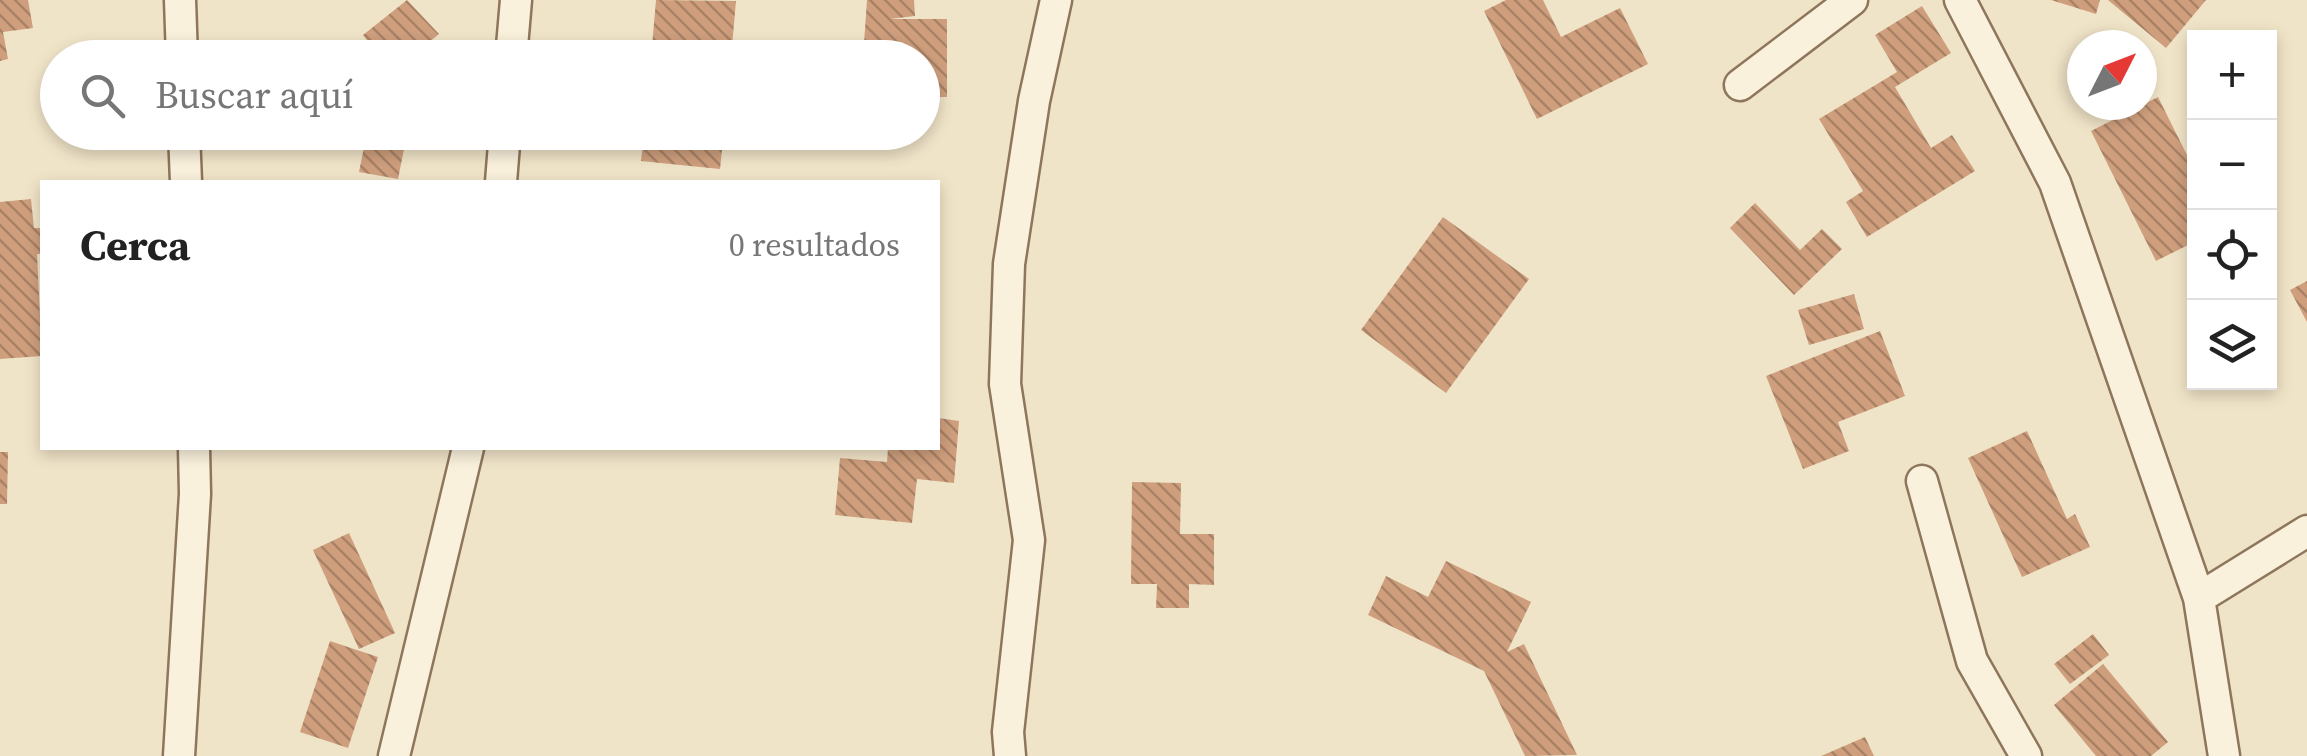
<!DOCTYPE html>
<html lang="es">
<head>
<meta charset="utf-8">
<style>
	body { margin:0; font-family:"Source Serif 4",serif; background:#f6f6f6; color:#222 }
	.controls { position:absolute; right:30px; top:30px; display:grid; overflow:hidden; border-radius:0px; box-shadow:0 5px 15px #0003 }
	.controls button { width:90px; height:90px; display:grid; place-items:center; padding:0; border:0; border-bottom:2px solid #e0e0e0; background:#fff; color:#222; font:50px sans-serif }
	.compass { position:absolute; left:2067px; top:30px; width:90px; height:90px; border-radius:50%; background:#fff; box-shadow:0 5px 15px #0003; rotate:48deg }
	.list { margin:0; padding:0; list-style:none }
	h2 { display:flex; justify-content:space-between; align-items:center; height:130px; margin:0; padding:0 40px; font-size:42px }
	h2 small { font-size:32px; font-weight:400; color:#767676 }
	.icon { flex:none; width:55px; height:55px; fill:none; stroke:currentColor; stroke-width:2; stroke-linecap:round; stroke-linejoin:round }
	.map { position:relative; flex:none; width:2307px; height:756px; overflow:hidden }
	.search { position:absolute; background:#fff; box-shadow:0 5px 15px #0003; left:40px; top:40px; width:900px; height:110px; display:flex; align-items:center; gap:25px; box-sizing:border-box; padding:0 35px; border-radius:55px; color:#767676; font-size:38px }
	.panel { position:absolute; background:#fff; box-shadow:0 5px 15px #0003; left:40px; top:180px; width:900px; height:270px; border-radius:0px }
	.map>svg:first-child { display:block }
</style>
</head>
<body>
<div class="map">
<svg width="2307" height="756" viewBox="0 0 2307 756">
	<defs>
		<pattern id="building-back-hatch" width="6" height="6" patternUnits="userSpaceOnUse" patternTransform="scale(2.5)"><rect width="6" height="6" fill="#cf9f7d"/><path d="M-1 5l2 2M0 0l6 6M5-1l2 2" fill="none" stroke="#a98266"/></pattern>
	</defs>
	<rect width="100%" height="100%" fill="#f0e4c8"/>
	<path fill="url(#building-back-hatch)" d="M0,0H28L33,28L3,32L8,59L0,61Z
		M407,0L439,34L410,58H381L363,35Z
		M656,0L736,1L731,58H651Z
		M867,0H914L915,16L890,19H947V97H922V58H863Z
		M1506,0H1543L1561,37L1620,8L1648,64L1537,119L1484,11Z
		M2051,0H2100L2096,14Z
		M2108,0H2206L2166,48Z
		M1922,6L1951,53L1895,87L1931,148L1952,135L1975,171L1867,237L1846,202L1863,191L1819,119L1897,72L1875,35Z
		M2158,97L2194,169V242L2156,261L2091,131Z
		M644,132H724L720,169L641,161Z
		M366,137L405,144L398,179L359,172Z
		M31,199L34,228H42V254H37L42,356L0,359V202Z
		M1755,203L1800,250L1822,229L1842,249L1794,295L1730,228Z
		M1443,217L1529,279L1446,393L1361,330Z
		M2307,281V322L2290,290Z
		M1854,294L1864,329L1809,345L1798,310Z
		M1880,331L1905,396L1838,422L1849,451L1803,469L1766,376Z
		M938,418L959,421L954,483L917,479L912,523L835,515L840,458L887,462L888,448H938Z
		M2027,431L2067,519L2075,514L2090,547L2022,577L1968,458Z
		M0,452H8L7,504H0Z
		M1132,482L1181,483L1180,534H1214V585L1189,584V608H1156L1157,584H1131Z
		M349,533L395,633L359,649L313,550Z
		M1446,561L1531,602L1507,652L1524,644L1577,755L1525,756L1484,671L1368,615L1386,576L1428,597Z
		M2093,634L2109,655L2070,684L2054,664Z
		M330,641L378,657L348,748L300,732Z
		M2103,664L2168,742L2151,756H2096L2054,705Z
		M1865,737L1874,756H1821Z"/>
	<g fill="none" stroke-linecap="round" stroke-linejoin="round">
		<g stroke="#8d765c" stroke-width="35">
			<path id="minor" d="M180,0L182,58
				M1960,0L2055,183L2199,598L2224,756
				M511,58L516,0
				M1740,85L1852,0
				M184,132L186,182
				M501,182L505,132
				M1922,481L1972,661L2026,756
				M2199,598L2307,531
				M179,756L195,494L194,448
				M394,756L468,448
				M1010,756L1008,732L1029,540L1005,384L1009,264L1034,101L1056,0"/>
		</g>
		<use href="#minor" stroke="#faf1dc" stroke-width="30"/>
	</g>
</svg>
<div class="controls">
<button>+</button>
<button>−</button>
<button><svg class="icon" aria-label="locate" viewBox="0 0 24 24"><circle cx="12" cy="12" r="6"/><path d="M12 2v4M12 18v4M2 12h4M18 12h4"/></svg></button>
<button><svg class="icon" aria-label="layers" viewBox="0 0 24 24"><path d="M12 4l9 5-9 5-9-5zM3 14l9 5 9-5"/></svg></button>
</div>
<svg class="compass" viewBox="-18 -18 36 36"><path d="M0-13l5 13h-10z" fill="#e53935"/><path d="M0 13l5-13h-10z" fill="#767676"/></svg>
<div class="search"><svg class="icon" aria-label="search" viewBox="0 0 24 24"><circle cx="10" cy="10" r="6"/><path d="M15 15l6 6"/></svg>Buscar aquí</div>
<section class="panel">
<h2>Cerca<small>0 resultados</small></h2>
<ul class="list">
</ul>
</section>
</div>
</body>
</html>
